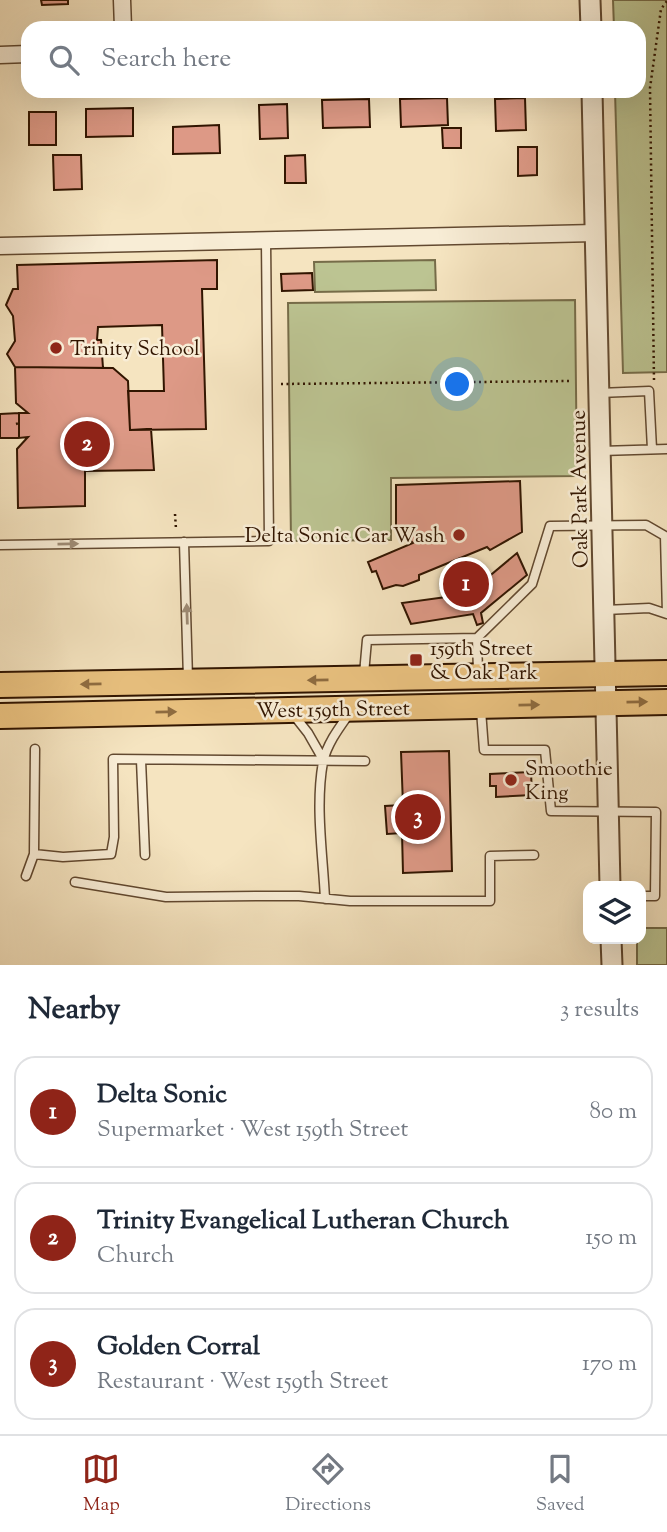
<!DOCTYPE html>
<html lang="en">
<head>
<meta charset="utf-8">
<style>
	body { margin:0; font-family:"Sorts Mill Goudy",serif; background:#f2f2f3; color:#1f2937 }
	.controls { position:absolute; right:21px; bottom:21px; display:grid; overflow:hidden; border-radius:14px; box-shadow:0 7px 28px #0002 }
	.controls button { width:63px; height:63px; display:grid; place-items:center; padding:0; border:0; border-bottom:2px solid #e0e1e3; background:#fff; color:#1f2937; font:35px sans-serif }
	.you { position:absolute; left:458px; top:385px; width:24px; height:24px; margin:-18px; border:5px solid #fff; border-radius:50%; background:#1a73e8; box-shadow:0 0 0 10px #1a73e833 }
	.badge { display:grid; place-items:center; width:46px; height:46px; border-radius:50%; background:#8f2418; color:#fff; font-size:23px; font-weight:700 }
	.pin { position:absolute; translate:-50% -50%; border:4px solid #fff; box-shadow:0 2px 7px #0006 }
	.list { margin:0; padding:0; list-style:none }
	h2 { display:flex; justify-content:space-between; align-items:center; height:91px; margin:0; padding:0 28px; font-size:30px }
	h2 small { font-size:23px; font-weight:400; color:#747a83 }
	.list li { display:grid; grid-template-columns:46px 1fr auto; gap:21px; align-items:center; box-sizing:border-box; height:112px; margin:0 14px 14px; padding:0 14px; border:2px solid #e0e1e3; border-radius:21px }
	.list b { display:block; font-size:26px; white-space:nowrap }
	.list p { margin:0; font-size:23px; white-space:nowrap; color:#747a83 }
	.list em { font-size:23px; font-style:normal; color:#747a83 }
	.icon { flex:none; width:38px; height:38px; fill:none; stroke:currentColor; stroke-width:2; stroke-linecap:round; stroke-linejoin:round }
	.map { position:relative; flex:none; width:667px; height:965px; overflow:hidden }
	.search { position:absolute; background:#fff; box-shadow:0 7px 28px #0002; left:21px; right:21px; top:21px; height:77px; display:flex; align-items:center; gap:18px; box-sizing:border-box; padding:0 24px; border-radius:21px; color:#747a83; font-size:26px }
	.sheet { height:469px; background:#fff }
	nav { display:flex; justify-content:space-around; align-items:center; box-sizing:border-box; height:98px; border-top:2px solid #e0e1e3; background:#fff; font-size:19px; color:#747a83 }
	nav a { display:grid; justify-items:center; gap:4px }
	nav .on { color:#8f2418 }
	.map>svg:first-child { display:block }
</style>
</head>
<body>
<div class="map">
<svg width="667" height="965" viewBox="0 0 667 965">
	<rect width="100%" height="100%" fill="#f5e4c0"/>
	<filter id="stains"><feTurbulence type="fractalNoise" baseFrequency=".00286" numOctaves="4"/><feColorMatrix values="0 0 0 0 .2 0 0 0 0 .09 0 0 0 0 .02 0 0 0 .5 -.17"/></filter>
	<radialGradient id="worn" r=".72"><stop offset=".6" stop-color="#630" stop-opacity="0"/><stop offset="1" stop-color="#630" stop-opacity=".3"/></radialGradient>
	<path fill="#bcc492" stroke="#766c49" stroke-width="2" d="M613,0H667V372L623,373L615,91H639V28H614Z
		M435,260L436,290L315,292L314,262Z
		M575,300L577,476L391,478V540L291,541L288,303Z
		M641,928H667V965H637V939H641Z"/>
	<path fill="#dd9986" stroke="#311500" stroke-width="2" d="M41,0H68V4L42,5Z
		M447,98L448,125L401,127L400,99Z
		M525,98L526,130L496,131L495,99Z
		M369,99L370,127L323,128L322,100Z
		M287,104L288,138L260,139L259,105Z
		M133,108V136L86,137V109Z
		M29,112H56V145H29Z
		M219,125L220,153L173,154V127Z
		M442,128H461V148H443Z
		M518,147H537V175L518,176Z
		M53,155H81L82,189L54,190Z
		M305,155L306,183H285V156Z
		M217,260V289H202L206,429L130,430L128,391H164L162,325L98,327L97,340H101L103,368L15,367L7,354L15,341L13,316L6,305L13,289H18L17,265Z
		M312,273L313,290L282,291L281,274Z
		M15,367L113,368L128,381L130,430L151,429L154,470L85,471V506L18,508L17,449L28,437L19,438V413H28L16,403Z
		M19,413V438H0V414Z
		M520,481L522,532L490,550L487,547L419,575V580L403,586L396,585L383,589L376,571L372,572L368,562L413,543L396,527V485Z
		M517,553L527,575L481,613L483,623L477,625L473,614L411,624L402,603L468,594Z
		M479,572L485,580L468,594L446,597L441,588Z
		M449,751L452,871L403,873L402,833L387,834L385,806L403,805L401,752Z
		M531,772L532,795L496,797V786H490V774Z"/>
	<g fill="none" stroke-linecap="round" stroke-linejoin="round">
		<g stroke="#624930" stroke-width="11">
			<path id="service" d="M599,393L649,391L652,449
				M601,451L667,449
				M184,542L188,679
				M0,545L269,541L266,241
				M478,672L477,638L532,584L550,526L646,525L665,536L667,614L649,608L605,610
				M364,674L367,640L477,638
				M481,710L484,750H545L551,811L656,812L655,896H641
				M293,714L308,733L324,761
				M141,760L145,855
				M34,854L63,857L111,854L114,837L113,759L365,761
				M26,876L34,854L35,749
				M75,882L166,897L260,896H299L350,901H490V856L534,855
				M325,899C323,855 315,806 323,762C327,744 339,728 349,714"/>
		</g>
		<g stroke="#624930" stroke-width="19">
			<path id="minor" d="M122,0L123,28
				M0,55L28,54
				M0,246L595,233"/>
		</g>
		<g stroke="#624930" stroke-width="23">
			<path id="tertiary" d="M590,0L591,28
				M592,91L610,886
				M611,939L612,965"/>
		</g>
		<g stroke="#311500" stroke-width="28">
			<path id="primary" d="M0,685L667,673
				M0,716L667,702"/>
		</g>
		<path stroke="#311500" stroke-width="2.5" stroke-dasharray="2 3.5" stroke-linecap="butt" d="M557,27V28
			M654,380L650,88L661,9L667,1
			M281,384L572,381
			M16,424L19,423
			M175,514L176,529"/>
		<use href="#service" stroke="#f8edd6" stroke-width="8"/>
		<use href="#minor" stroke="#f8edd6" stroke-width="16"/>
		<use href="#tertiary" stroke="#f8edd6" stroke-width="19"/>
		<use href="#primary" stroke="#eac280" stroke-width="24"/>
	</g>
	<defs><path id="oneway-solid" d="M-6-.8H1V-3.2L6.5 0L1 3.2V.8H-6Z" transform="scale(1.75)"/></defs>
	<g fill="#9e8c76">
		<use href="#oneway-solid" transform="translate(68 544) rotate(-1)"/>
		<use href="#oneway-solid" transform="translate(187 614) rotate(-92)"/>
	</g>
	<g fill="#8e6c40">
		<use href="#oneway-solid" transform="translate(318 680) rotate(179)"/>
		<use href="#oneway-solid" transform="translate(91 684) rotate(179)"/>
		<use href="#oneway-solid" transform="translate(637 702) rotate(-1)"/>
		<use href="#oneway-solid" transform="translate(529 705) rotate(-1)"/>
		<use href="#oneway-solid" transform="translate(166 712) rotate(-1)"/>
	</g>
	<g fill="#8f2418" stroke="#f8edd6" stroke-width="2.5">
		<circle cx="56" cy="348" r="7"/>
		<circle cx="459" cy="535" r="7"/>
		<rect x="409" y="653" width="14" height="14" rx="3.5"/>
		<circle cx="511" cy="780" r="7"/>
	</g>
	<g text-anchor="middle" stroke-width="5" stroke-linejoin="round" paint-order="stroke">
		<g font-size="21" fill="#311500" stroke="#f8edd6" text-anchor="start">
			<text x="70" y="355">Trinity School</text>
			<text x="445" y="542" text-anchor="end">Delta Sonic Car Wash</text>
			<text x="430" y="655">159th Street<tspan x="430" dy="24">&amp; Oak Park</tspan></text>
			<text x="525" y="775">Smoothie<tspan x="525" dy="24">King</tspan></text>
		</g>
		<g font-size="21" fill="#311500" stroke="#f8edd6">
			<text transform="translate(579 489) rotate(-91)" y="7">Oak Park Avenue</text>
			<text transform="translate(333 709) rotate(-1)" y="7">West 159th Street</text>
		</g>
	</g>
	<rect width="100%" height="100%" filter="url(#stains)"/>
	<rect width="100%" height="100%" fill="url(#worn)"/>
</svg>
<div class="controls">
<button><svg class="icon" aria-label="layers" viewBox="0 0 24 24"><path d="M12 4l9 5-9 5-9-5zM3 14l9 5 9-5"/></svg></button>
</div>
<div class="you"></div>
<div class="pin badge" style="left:466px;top:584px">1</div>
<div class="pin badge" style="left:87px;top:444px">2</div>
<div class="pin badge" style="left:418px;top:817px">3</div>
<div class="search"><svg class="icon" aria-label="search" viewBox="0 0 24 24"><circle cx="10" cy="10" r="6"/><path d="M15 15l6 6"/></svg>Search here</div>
</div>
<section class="sheet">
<h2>Nearby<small>3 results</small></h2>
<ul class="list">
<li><span class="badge">1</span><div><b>Delta Sonic</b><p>Supermarket · West 159th Street</p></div><em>80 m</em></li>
<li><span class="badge">2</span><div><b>Trinity Evangelical Lutheran Church</b><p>Church</p></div><em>150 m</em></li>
<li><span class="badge">3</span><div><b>Golden Corral</b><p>Restaurant · West 159th Street</p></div><em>170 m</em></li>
</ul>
</section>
<nav>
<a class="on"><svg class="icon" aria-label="map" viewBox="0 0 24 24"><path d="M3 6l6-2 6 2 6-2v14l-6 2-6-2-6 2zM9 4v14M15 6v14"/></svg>Map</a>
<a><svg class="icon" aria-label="directions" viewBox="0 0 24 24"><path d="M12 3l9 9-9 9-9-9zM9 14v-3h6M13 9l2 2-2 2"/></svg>Directions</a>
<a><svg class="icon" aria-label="saved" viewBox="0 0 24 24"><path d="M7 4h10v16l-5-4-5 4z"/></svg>Saved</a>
</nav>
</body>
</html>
